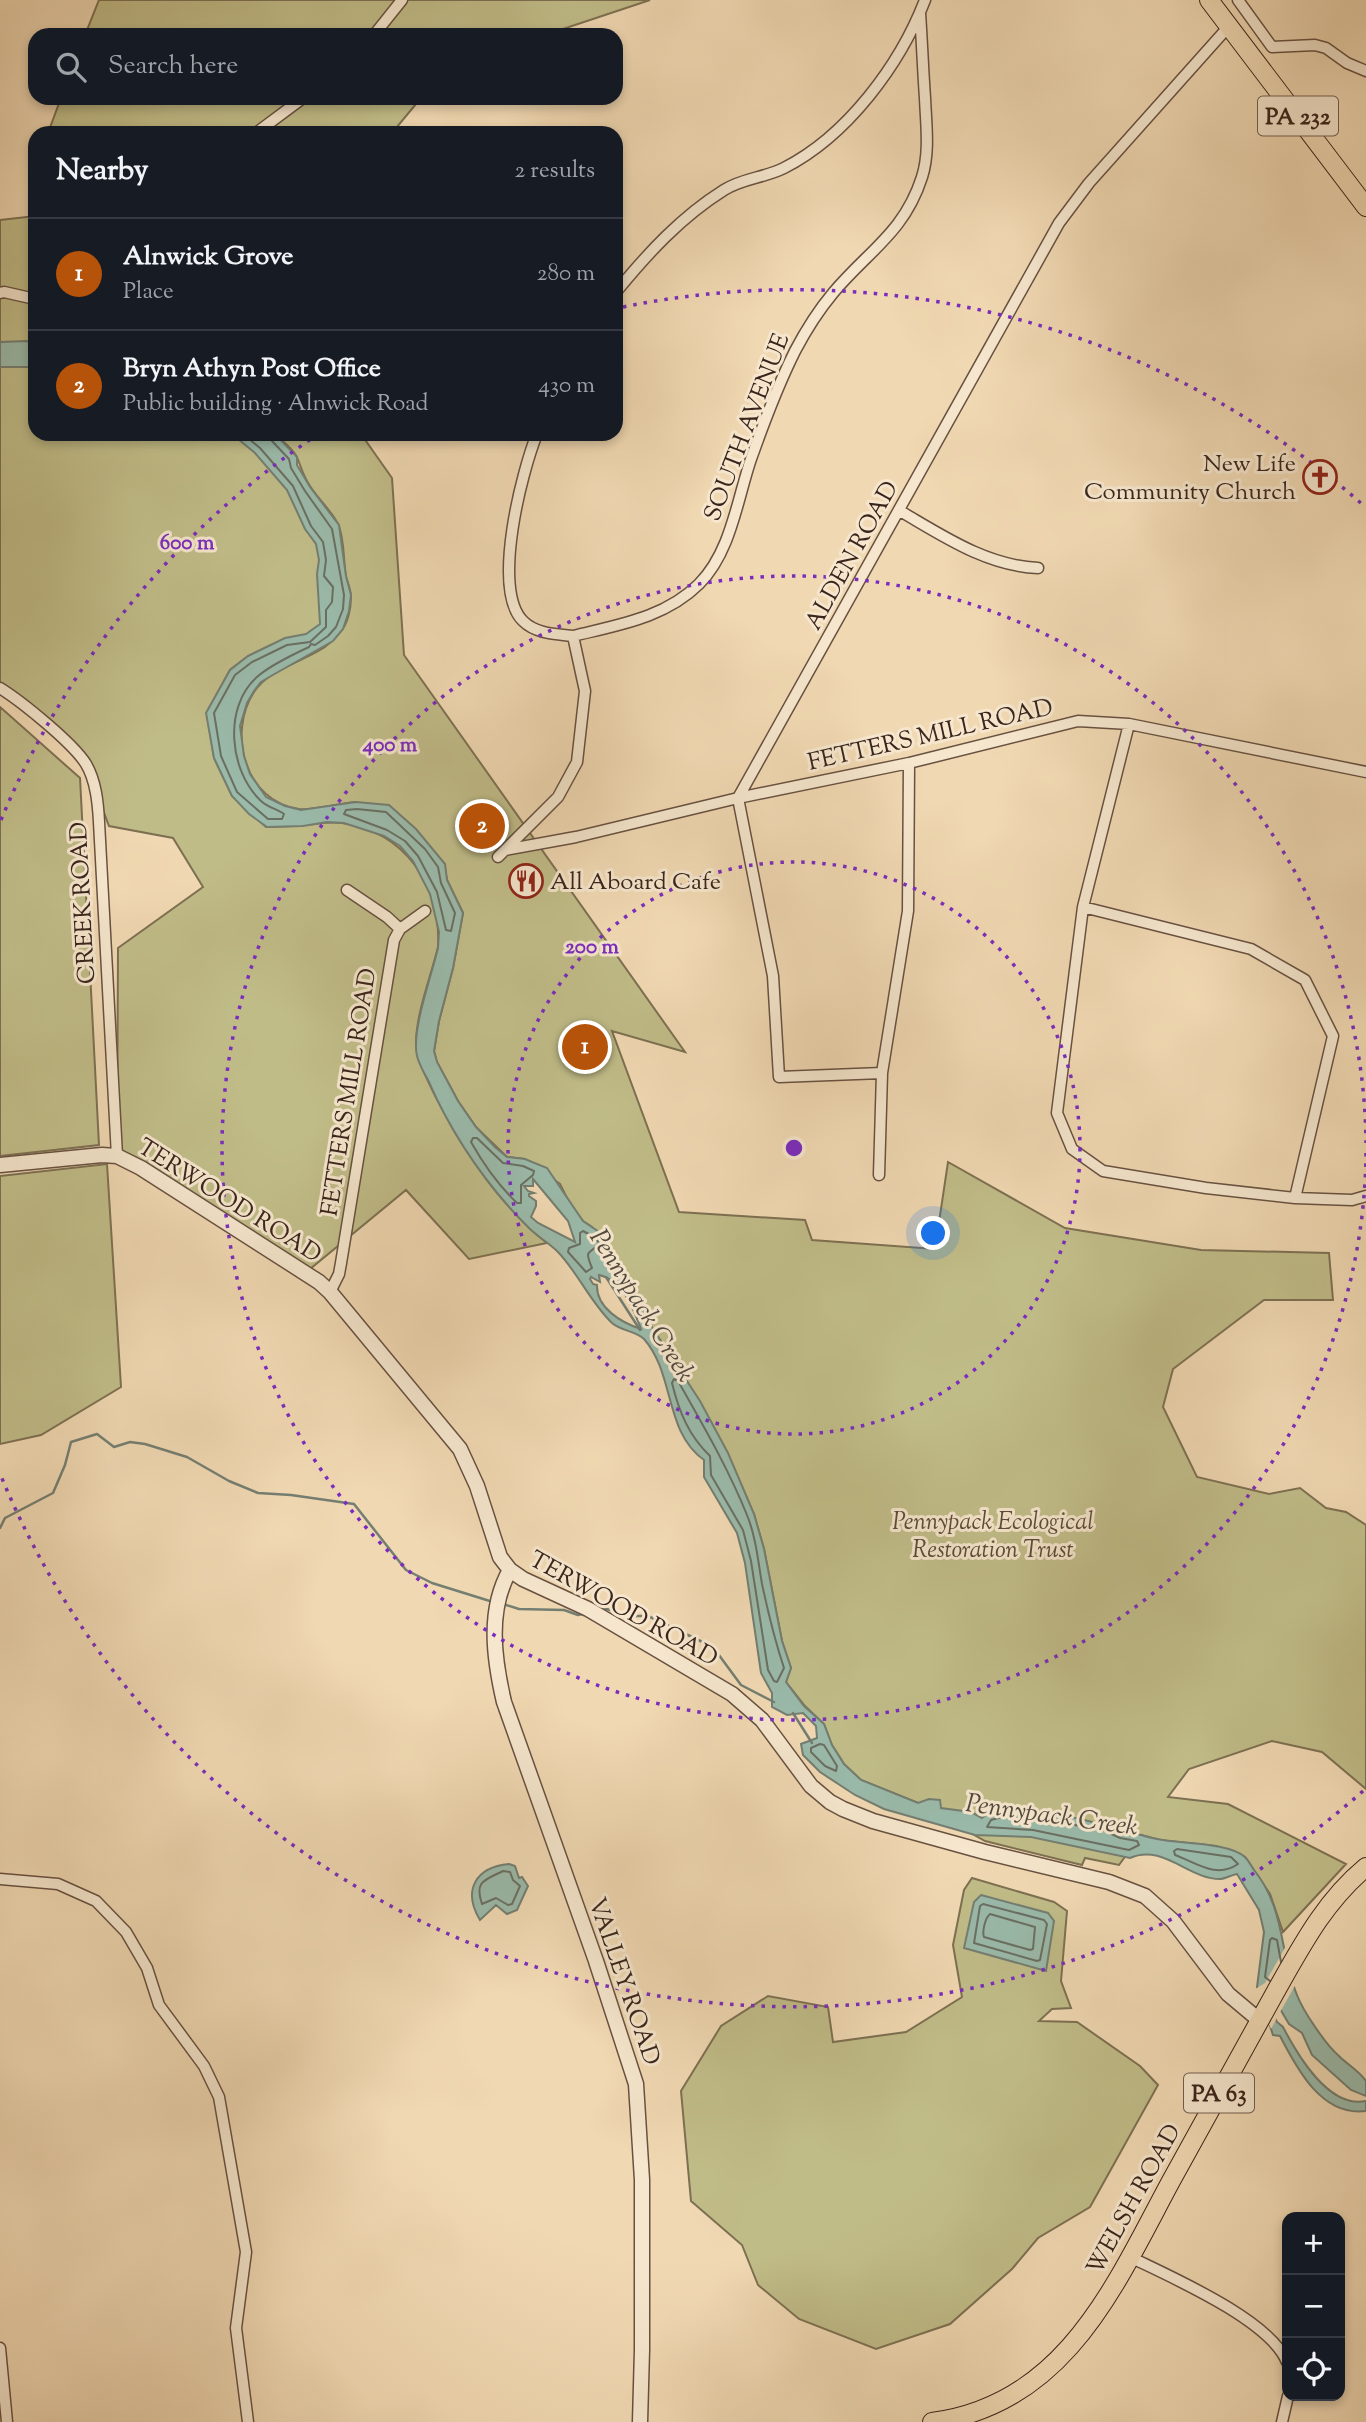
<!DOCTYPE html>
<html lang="en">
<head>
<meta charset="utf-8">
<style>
	body { margin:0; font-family:"Sorts Mill Goudy",serif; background:#242831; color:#f1f3f6 }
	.controls { position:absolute; right:21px; bottom:21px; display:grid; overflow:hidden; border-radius:14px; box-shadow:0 4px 10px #0003 }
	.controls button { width:63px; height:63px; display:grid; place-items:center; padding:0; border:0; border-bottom:2px solid #363941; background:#171b24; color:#f1f3f6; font:35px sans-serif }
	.you { position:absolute; left:934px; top:1234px; width:24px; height:24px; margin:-18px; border:5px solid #fff; border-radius:50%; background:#1a73e8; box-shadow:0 0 0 10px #1a73e833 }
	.badge { display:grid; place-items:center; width:46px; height:46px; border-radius:50%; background:#b45309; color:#fff; font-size:23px; font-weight:700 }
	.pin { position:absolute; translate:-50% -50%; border:4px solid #fff; box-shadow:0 2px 7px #0006 }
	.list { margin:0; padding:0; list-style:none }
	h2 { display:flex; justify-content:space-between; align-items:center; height:91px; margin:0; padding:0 28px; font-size:30px }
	h2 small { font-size:23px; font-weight:400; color:#9ea1a6 }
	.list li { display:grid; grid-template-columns:46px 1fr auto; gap:21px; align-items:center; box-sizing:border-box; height:112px; padding:0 28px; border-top:2px solid #363941 }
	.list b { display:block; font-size:26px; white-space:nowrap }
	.list p { margin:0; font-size:23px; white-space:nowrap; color:#9ea1a6 }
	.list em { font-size:23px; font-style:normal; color:#9ea1a6 }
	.icon { flex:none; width:38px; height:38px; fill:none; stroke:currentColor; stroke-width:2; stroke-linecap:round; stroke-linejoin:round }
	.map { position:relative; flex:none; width:1366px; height:2422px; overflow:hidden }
	.search { position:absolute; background:#171b24; box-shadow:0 4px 10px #0003; left:28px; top:28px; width:595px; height:77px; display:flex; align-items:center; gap:18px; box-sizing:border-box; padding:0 24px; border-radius:21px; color:#9ea1a6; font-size:26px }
	.panel { position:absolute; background:#171b24; box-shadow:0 4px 10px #0003; left:28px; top:126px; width:595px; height:315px; border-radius:21px }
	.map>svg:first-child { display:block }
</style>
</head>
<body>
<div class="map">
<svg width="1366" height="2422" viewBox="0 0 1366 2422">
	<rect width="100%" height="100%" fill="#f0d8b2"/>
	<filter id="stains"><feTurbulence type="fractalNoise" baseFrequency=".00286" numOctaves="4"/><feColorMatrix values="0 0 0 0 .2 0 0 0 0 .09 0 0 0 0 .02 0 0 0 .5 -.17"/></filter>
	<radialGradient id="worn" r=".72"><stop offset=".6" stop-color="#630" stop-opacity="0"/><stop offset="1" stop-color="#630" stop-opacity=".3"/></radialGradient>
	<path fill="#c0bc88" stroke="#7d7052" stroke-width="2" d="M99,0H650L545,35H85Z
		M61,98H421L392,133H48Z
		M35,216V343L0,342V220Z
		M0,343L35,345V434H269L311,508L327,572L321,622L316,634L271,645L248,656L230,670L207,713L214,758L232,796L266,827C279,826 292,827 305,825C318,824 329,821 342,823C406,832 441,886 438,947C431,976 417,1011 416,1041C415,1073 476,1169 498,1194C513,1212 529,1229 547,1243L469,1259L406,1190L304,1274L117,1156L118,948L203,887L173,838L109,826L83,757L0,693Z
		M275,434H361L392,478L404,655L685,1052L612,1031L679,1212L805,1220L812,1240L935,1249L948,1162L1065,1228L1201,1250L1329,1253L1333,1300H1264L1173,1369L1163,1407L1197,1477L1269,1494L1300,1488L1326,1508L1346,1512L1366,1525V1789L1322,1752L1272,1741L1189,1769L1168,1797L1228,1804L1346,1864L1283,1932L1270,1894L1245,1857L1216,1846L1160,1840L1141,1835L1119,1865L1085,1858L1082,1865L985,1841L918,1803L861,1780L844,1764L832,1745L824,1724L805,1706L786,1682L791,1668L782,1641L764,1549L754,1514L732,1464L592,1227L583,1221L569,1202L560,1184L525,1159L507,1157L476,1127L458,1101L437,1062L434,1051L439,1021L453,968L463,913L447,880L444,864L356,802C341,803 311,811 299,809C245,802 227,733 254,692C268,670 299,663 320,650C327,646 335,638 340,632C348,624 351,608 351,597C351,590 348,584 346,577C343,560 345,540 338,524C331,510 318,499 310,486C303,476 301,467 297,457C293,449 281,440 275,434Z
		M0,707L80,778L99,1145L0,1156Z
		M107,1164L121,1387L41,1435L0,1444V1176Z
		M972,1878L1054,1902L1067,1911L1061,1981L1071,2008L1052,2009L1039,2021L1077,2022L1140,2066L1158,2085L1090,2207L1038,2238L1012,2269L950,2324L876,2349L799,2319L758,2285L742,2245L691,2201L681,2091L721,2026L768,1996L828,2007L833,2042L906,2032L962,1997L953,1945L964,1890Z"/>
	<path fill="#9abaaa" stroke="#747e71" stroke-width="2" fill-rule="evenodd" d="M26,341L35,343V367H0V342Z
		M232,434H275L297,457V465L310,487L339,525L346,576L351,595L349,611L343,629L333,641L271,676L261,682L254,691L247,703L240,726L244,756L250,774L266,797L285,806L301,810L356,802L389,805L416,829L445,864L447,880L463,913L453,968L439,1021L434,1051L437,1062L458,1101L476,1127L495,1147L507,1157L525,1159L547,1168L583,1221L602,1234L637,1292L648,1321L700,1401L728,1453L754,1514L764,1549L782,1641L791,1668L786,1682L804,1706L824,1724L832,1745L844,1764L861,1780L918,1803L929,1799L940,1800L941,1808L971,1812L982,1818C1011,1792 1122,1832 1157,1839C1179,1844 1229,1842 1245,1857C1249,1861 1251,1866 1254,1870C1286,1910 1279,1952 1297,1995C1303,2011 1326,2045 1339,2056C1348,2065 1359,2071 1366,2081V2096L1351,2090L1312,2055L1302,2033L1289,2024L1267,1987L1263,1991L1277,2022L1283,2027C1297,2054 1329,2109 1366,2101V2111C1322,2117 1297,2069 1280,2036L1273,2035L1257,1987L1264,1932L1259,1910L1237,1874C1232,1875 1226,1878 1221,1879C1189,1880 1163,1843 1130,1858L1031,1837L975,1835L884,1809L855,1795L820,1772L803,1755L801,1744L817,1738L816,1726L803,1713L787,1715L772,1707V1693L761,1673L745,1563L737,1533L704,1477V1460C664,1432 675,1374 644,1339C636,1331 621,1331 612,1323C591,1303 578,1273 558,1252C549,1243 538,1237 529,1228C487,1186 452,1135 428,1080C424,1073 419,1064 417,1056C411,1031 432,974 438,948L439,932L430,894L413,861L400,846L384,836L344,823L327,822L303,826L267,827L249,814L232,796L214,758L206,713L230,670L248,656L285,638L306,634L320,624L317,574L319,560L316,544L305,529L287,490L255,453ZM533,1179L568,1221L575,1242L538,1223L531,1217L536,1206V1201L529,1196V1194L534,1193L528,1191L524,1186H533ZM599,1275C623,1280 633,1308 641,1329C622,1323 596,1308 597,1285L593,1284L590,1279L591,1277L600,1282Z
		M509,1864L515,1866L519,1878L522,1877L528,1886L517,1910L507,1914L496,1905L480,1920C462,1890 476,1867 509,1864Z
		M981,1895L1048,1913L1054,1921L1046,1971L964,1948L974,1902Z"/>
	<path fill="#f0d8b2" d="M1287,1944L1297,1982L1279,2014L1269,1997L1278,2016L1271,2029L1254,1990L1265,1983Z"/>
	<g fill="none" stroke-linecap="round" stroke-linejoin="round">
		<path stroke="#6a6f62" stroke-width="2" d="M243,434L260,448L293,486L311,526L323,542L326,560L324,576L333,587L332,602L326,610V627L310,642L287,645L252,662L235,675L214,713L221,756L237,792L268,819H282L284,814C277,809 267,807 261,801C229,771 223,707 257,677C269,666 294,654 309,647L311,644L315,645L328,636L336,627L343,609L344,595L332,529L305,491L291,468L289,459L272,441L271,434
			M357,809L386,812L425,849L438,867L441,883L455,913L451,931L446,930L437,892L418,856L405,841L387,830L344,814L346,810Z
			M473,1138H477L503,1163L523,1166L534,1171L533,1175L521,1185V1203H517C498,1185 484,1165 471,1142Z
			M583,1231L596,1238L599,1243C591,1256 583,1246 592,1268L586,1272L568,1252L569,1248L580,1244V1233Z
			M674,1379L678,1381C703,1425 728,1468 747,1515C756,1537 758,1561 762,1584C768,1612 775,1641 784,1668L777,1682L774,1681L768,1670L751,1561L743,1530L711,1475L710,1456C689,1436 679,1412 672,1383Z
			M820,1744L824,1745L837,1766L836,1771L825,1766L811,1752V1748Z
			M1002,1817L1055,1821L1105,1831L1120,1838L1137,1841L1139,1845L1129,1850L1033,1830L987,1827L991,1820Z
			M1177,1849L1231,1857L1238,1864C1216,1879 1197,1863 1175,1855L1174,1851Z
			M503,1871L510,1872L513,1880L520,1886L512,1904L508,1905L496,1898L482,1904C474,1881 485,1880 503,1871Z
			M983,1904L1044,1920L1047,1924L1040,1960L1037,1961L974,1943L980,1906Z
			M990,1914L1035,1927L1033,1949L1030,1950L984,1937C982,1932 985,1918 990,1914Z
			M1270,1981L1265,1977L1270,1940L1272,1938L1277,1940L1281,1962"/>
		<path stroke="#747e71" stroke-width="2.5" d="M606,1277L640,1330
			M0,1528L5,1518L53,1493L65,1465L71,1442L97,1434L114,1447L130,1442L145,1444L187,1457L229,1481L258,1493L291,1495L354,1504L406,1570L432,1583L493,1602
			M503,1604L519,1609L564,1610L578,1615L586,1613
			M599,1609L603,1608L632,1616H648L713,1647L741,1685L774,1702
			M793,1713L812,1743"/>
		<g stroke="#685141" stroke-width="13">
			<path id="minor" d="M1238,0L1272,47L1315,45L1326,48L1347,63L1366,71
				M374,35L402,0
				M256,133L303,98
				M616,292C648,253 681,217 724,190C743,178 764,178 784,168C847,136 900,65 925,0
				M0,293L4,292L35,299
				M900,511C943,536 987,566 1038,568
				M573,636C617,625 665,618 699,584C731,552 737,500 751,459C764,422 778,385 795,351C806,330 818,311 833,293C868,251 904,233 922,177C930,152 926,124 925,98C923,70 922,42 920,13
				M0,688C21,701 73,743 86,764C96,781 98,803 99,822L117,1156
				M1129,724L1083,907L1057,1113L1072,1149L1103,1171L1206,1188L1295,1198L1352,1200L1366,1196
				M505,850L576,837L738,798L909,763L1078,721L1129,724L1366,772
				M498,857L558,797L577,762L585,691L573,636C556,634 536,634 523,621C491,590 522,471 537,434
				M347,890L387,917L400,929
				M1083,907L1251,949L1305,980L1333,1036L1295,1198
				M882,1073L779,1077L773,976L738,798L1059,223L1089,183L1230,25
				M879,1175L882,1073L908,911L909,763
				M330,1292L339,1274L341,1263L394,940L400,929L425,911
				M0,1879L58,1884L96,1901L126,1932L147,1968L159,2005L204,2066L219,2097L246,2252L236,2328L248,2422
				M1130,2257C1171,2277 1270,2320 1287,2362
				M0,2348L7,2422
				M1282,2422L1288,2396"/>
		</g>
		<g stroke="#685141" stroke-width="17">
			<path id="tertiary" d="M0,1165L102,1155L117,1156L141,1168L319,1282L330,1292L460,1449L477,1486L500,1557L510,1570L523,1579L588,1609L732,1694L762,1720L811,1786L830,1802L843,1809L873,1821L985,1852L1109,1882L1145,1896L1173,1921L1228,1994L1259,2020
				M510,1570C487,1610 494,1659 504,1702L596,1961L636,2084L642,2180V2350L640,2422"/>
		</g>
		<g stroke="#3a241b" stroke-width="20">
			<path id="primary" d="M1209,0L1366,207
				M932,2422C1065,2405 1115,2285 1171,2181C1206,2117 1241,2054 1276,1991C1302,1945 1325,1901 1366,1867"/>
		</g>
		<use href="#minor" stroke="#f5e6cd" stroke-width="10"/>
		<use href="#tertiary" stroke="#f5e6cd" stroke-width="14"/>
		<use href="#primary" stroke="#f0d8b2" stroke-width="18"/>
	</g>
	<g fill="none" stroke="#7b2cbf" stroke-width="3.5" stroke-dasharray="3.5 7">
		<circle cx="794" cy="1148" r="286"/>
		<path d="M1366 1153A572 572 0 1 1 1366 1143"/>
		<path d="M1363 1791A858 858 0 0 1 1 1476M1 820A858 858 0 0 1 314 437M623 307A858 858 0 0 1 1363 505"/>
	</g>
	<defs>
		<g id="church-ring" transform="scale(1.75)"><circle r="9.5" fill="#f5e6cd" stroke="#8f2418" stroke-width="1.5"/><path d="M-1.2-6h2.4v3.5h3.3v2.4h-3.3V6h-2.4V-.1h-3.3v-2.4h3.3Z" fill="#8f2418"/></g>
		<g id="restaurant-ring" transform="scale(1.75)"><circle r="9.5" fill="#f5e6cd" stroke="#8f2418" stroke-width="1.5"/><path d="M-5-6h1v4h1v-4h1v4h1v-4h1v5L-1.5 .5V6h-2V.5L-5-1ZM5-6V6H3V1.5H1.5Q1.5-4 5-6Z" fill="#8f2418"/></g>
	</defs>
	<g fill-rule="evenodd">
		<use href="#church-ring" x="1320" y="477"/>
		<use href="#restaurant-ring" x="526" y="881"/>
	</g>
	<g text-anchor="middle" stroke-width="6" stroke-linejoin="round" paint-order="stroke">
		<g fill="#f5e6cd" stroke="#725e50" stroke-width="2">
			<rect x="1258" y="96.5" width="80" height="39" rx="5"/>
			<rect x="1184" y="2073.5" width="70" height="39" rx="5"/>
		</g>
		<g font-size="23" font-weight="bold" fill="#3a241b">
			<text x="1298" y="124">PA 232</text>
			<text x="1219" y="2101">PA 63</text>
		</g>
		<g font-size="24" fill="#3a241b" stroke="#f5e6cd">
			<text transform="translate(746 427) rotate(-69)" y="8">SOUTH AVENUE</text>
			<text transform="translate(851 555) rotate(-61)" y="8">ALDEN ROAD</text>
			<text transform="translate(930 734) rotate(-13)" y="8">FETTERS MILL ROAD</text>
			<text transform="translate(82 903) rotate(-93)" y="8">CREEK ROAD</text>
			<text transform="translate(348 1092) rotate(-81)" y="8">FETTERS MILL ROAD</text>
			<text transform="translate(230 1200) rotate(32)" y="8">TERWOOD ROAD</text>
			<text transform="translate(624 1608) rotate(29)" y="8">TERWOOD ROAD</text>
			<text transform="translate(625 1981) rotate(71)" y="8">VALLEY ROAD</text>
			<text transform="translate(1133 2199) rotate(-61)" y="8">WELSH ROAD</text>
		</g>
		<g font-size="24" fill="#3a241b" stroke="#f5e6cd" text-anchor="end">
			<text x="1296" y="471">New Life<tspan x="1296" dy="28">Community Church</tspan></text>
			<text x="550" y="889" text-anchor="start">All Aboard Cafe</text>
		</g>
		<g font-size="24" font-style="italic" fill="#5c4a36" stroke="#f5e6cd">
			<text x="993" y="1529">Pennypack Ecological<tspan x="993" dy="28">Restoration Trust</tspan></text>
		</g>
		<g font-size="26" font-style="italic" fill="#524a3f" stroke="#f5e6cd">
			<text transform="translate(643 1305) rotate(58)" y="9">Pennypack Creek</text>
			<text transform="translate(1052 1814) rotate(8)" y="9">Pennypack Creek</text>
		</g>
	</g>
	<circle cx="794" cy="1148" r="10" fill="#7b2cbf" stroke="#f5e6cd" stroke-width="3.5"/>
	<g font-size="21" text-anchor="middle" font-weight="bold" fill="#7b2cbf" stroke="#f5e6cd" stroke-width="6" stroke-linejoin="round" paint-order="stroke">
		<text x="187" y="549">600 m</text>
		<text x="390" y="751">400 m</text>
		<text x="592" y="953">200 m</text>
	</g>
	<rect width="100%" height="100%" filter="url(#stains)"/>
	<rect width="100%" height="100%" fill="url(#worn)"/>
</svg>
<div class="controls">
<button>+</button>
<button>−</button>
<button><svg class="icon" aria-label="locate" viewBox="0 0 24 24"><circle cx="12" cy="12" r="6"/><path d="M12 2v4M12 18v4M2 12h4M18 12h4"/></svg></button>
</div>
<div class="you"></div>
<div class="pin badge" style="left:585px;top:1047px">1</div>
<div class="pin badge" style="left:482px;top:826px">2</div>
<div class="search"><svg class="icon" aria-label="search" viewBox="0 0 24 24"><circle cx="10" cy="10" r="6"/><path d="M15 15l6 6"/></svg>Search here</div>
<section class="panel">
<h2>Nearby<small>2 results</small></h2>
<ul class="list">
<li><span class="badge">1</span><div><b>Alnwick Grove</b><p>Place</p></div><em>280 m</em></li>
<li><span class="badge">2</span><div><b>Bryn Athyn Post Office</b><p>Public building · Alnwick Road</p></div><em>430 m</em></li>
</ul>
</section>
</div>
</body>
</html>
